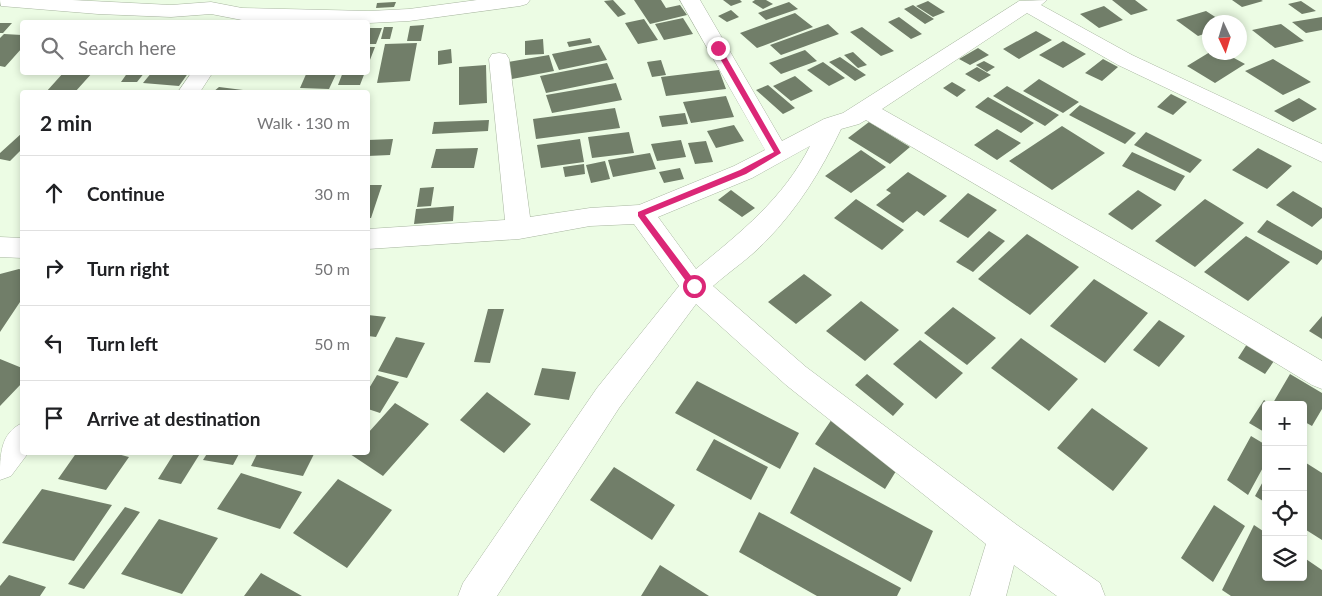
<!DOCTYPE html>
<html lang="en">
<head>
<meta charset="utf-8">
<style>
	body { margin:0; font-family:Lato,sans-serif; background:#f6f6f6; color:#202124 }
	.controls { position:absolute; right:15px; bottom:15px; display:grid; overflow:hidden; border-radius:5px; box-shadow:0 2px 8px #0003 }
	.controls button { width:45px; height:45px; display:grid; place-items:center; padding:0; border:0; border-bottom:1px solid #e0e0e0; background:#fff; color:#202124; font:25px sans-serif }
	.compass { position:absolute; left:1202px; top:15px; width:45px; height:45px; border-radius:50%; background:#fff; box-shadow:0 2px 8px #0003; rotate:176deg }
	.stop { position:absolute; width:15px; height:15px; margin:-11px; border:4px solid #db2777; border-radius:50%; background:#fff }
	.stop.end { background:#db2777; border-color:#fff; box-shadow:0 1px 5px #0008 }
	.list { margin:0; padding:0; list-style:none }
	h2 { display:flex; justify-content:space-between; align-items:center; height:65px; margin:0; padding:0 20px; font-size:21px }
	h2 small { font-size:16px; font-weight:400; color:#757577 }
	.list li { display:grid; grid-template-columns:32px 1fr auto; gap:15px; align-items:center; box-sizing:border-box; height:75px; padding:0 20px; border-top:1px solid #e0e0e0 }
	.list b { display:block; font-size:19px; white-space:nowrap }
	.list em { font-size:16px; font-style:normal; color:#757577 }
	.icon { flex:none; width:28px; height:28px; fill:none; stroke:currentColor; stroke-width:2; stroke-linecap:round; stroke-linejoin:round }
	.map { position:relative; flex:none; width:1322px; height:596px; overflow:hidden }
	.search { position:absolute; background:#fff; box-shadow:0 2px 8px #0003; left:20px; top:20px; width:350px; height:55px; display:flex; align-items:center; gap:12px; box-sizing:border-box; padding:0 18px; border-radius:5px; color:#757577; font-size:19px }
	.panel { position:absolute; background:#fff; box-shadow:0 2px 8px #0003; left:20px; top:90px; width:350px; height:365px; border-radius:5px }
	.map>svg:first-child { display:block }
</style>
</head>
<body>
<div class="map">
<svg width="1322" height="596" viewBox="0 0 1322 596">
	<rect width="100%" height="100%" fill="#ecfce4"/>
	<path fill="#717e69" d="M613,0L626,14L618,17L604,1Z
		M634,0H661L666,8L680,5L687,15L650,24Z
		M723,0H740L742,2L731,6Z
		M755,0H766L773,4L763,9L752,2Z
		M1112,0H1135L1148,10L1131,15Z
		M1232,0H1261L1263,1L1242,7Z
		M928,1L945,12L933,17L916,6Z
		M1301,1L1316,11L1302,14L1288,4Z
		M394,2H396L394,7L376,8L377,3Z
		M789,2L798,9L766,20L758,13Z
		M913,5L934,19L925,24L904,9Z
		M1104,6L1123,20L1099,28L1080,14Z
		M731,10L739,17L727,22L718,16Z
		M1206,11L1223,22H1210V32L1198,36L1176,20Z
		M795,13L813,27L757,48L740,33Z
		M899,17L922,34L911,39L888,22Z
		M1322,17V30L1306,33L1292,22Z
		M683,18L693,34L664,40L655,24Z
		M644,19L658,40L638,44L625,23Z
		M0,23H12L3,33H0Z
		M828,24L839,34L781,55L770,45Z
		M1281,24L1304,41L1275,48L1252,30Z
		M424,25L421,41H407L410,26Z
		M384,27H393L390,39H381Z
		M862,27L894,51L881,56L850,32Z
		M368,28H382L376,44H368Z
		M1036,31L1052,40L1019,59L1003,49Z
		M4,34L22,35V48L5,67L0,66V38Z
		M590,38L592,43L569,47L567,42Z
		M543,39L544,54L525,55V41Z
		M1063,41L1086,54L1063,68L1039,55Z
		M417,43L410,81L377,83L385,44Z
		M599,45L607,60L559,70L552,54Z
		M368,47H375L368,65Z
		M978,48L989,55L970,65L959,59Z
		M451,49L452,63L438,65V51Z
		M805,50L817,61L781,74L769,63Z
		M853,52L867,65L858,68L844,55Z
		M1210,52H1223L1245,64L1215,83L1187,66Z
		M549,55L554,71L512,79L508,62Z
		M840,57L866,75L855,81L829,62Z
		M1103,59L1118,67L1102,81L1085,73Z
		M1273,59L1311,82L1283,95L1245,71Z
		M661,60L666,75L652,77L647,62Z
		M984,61L995,67L987,72L976,65Z
		M823,62L845,78L829,86L807,70Z
		M607,63L614,79L546,93L540,76Z
		M486,65L487,103L459,105V67Z
		M977,67L991,75L979,82L965,74Z
		M719,70L726,89L666,96L661,77Z
		M64,72H93L75,92H46Z
		M128,72H145L137,82H121Z
		M152,72H189L179,86L143,83Z
		M307,72H337L329,89L300,88Z
		M343,72H365L360,85H338Z
		M795,76L813,91L791,101L773,86Z
		M1039,79L1079,102L1063,113L1023,91Z
		M952,82L966,90L957,97L943,88Z
		M616,83L622,100L552,113L546,95Z
		M768,85L795,108L783,114L756,90Z
		M1007,86L1059,115L1045,126L993,96Z
		M219,87L251,91V92H213Z
		M1171,94L1187,102L1173,115L1157,107Z
		M726,96L734,117L691,123L683,102Z
		M988,97L1034,123L1021,133L975,107Z
		M1299,98L1317,109L1293,122L1274,111Z
		M1080,105L1136,133L1125,144L1069,115Z
		M615,108L620,128L536,139L533,119Z
		M685,113L688,124L662,127L659,116Z
		M489,120L488,131L432,134L434,122Z
		M869,122L910,147L890,164L848,138Z
		M734,125L744,141L716,148L707,131Z
		M1062,126L1105,153L1052,190L1009,161Z
		M997,129L1021,143L997,160L974,145Z
		M629,132L634,153L592,158L588,137Z
		M1146,132L1202,160L1190,173L1134,145Z
		M22,133V149L10,161L0,159V153Z
		M393,139L390,155L368,156V140Z
		M580,139L584,162L541,168L537,145Z
		M681,140L686,157L657,161L651,144Z
		M706,141L713,162L695,164L688,143Z
		M478,148L474,168H431L436,149Z
		M1258,148L1292,166L1267,189L1232,170Z
		M861,150L886,167L851,193L825,176Z
		M1132,152L1185,176L1175,191L1122,166Z
		M650,153L656,169L613,177L608,160Z
		M605,161L610,179L591,183L586,165Z
		M584,164L585,174L565,177L563,167Z
		M680,168L684,179L664,183L659,172Z
		M908,172L947,196L924,216L917,211L903,223L876,205L891,193L886,190Z
		M368,185H382L371,218H368Z
		M434,187L431,206L417,207L420,188Z
		M731,190L755,208L742,217L718,200Z
		M1138,190L1162,205L1132,230L1108,214Z
		M1293,191L1322,208V218L1312,227L1276,205Z
		M968,193L997,210L968,238L939,221Z
		M856,199L904,230L882,250L834,218Z
		M1205,199L1244,223L1195,267L1155,241Z
		M454,206L453,221L414,224L416,209Z
		M1267,220L1322,251V259L1317,265L1257,232Z
		M989,231L1005,241L973,272L956,262Z
		M1027,234L1079,267L1030,315L978,279Z
		M1246,236L1290,262L1248,301L1204,272Z
		M19,269L22,270V299L0,332V274Z
		M804,274L832,295L796,324L768,302Z
		M1094,279L1148,313L1105,363L1050,326Z
		M861,301L899,330L865,361L826,331Z
		M953,307L996,338L967,365L924,333Z
		M488,309H504L490,363L474,362Z
		M368,315L386,317L376,337L368,336Z
		M1322,316V339L1309,331Z
		M1159,320L1185,336L1159,367L1133,350Z
		M396,337L425,343L407,378L378,371Z
		M1021,338L1078,379L1049,411L991,368Z
		M920,340L963,373L936,399L893,364Z
		M1247,344L1274,361L1265,374L1238,358Z
		M0,359L22,368V383L0,406Z
		M542,368L576,372L569,400L534,395Z
		M867,374L904,404L893,416L855,385Z
		M1290,374L1322,393V409L1312,426L1303,421V405H1276L1273,403Z
		M377,375L399,382L380,413L368,409V390Z
		M697,381L799,433L780,469L675,413Z
		M487,392L531,424L504,453L460,420Z
		M1264,400L1271,405H1266V433L1249,423Z
		M395,403L429,424L383,476L347,452H368V433Z
		M1092,408L1148,448L1113,491L1057,448Z
		M832,419L901,463L885,489L815,444Z
		M1251,436L1266,445V462L1248,495L1227,480Z
		M714,439L768,467L751,500L696,470Z
		M77,452H110L129,457L106,490L58,479Z
		M175,452H201L181,484L158,479Z
		M208,452H240L233,465L203,460Z
		M258,452H315L303,476L251,466Z
		M1303,461L1322,473V540L1303,528Z
		M614,467L675,505L652,540L590,500Z
		M814,467L933,531L911,582L790,513Z
		M241,473L302,492L280,529L217,509Z
		M1266,476V503L1255,496Z
		M338,479L392,510L347,568L293,533Z
		M42,489L112,505L74,561L2,543Z
		M1214,505L1245,526L1213,582L1181,558Z
		M125,507L140,512L84,589L68,584Z
		M759,512L901,588L897,596H817L739,552Z
		M159,519L218,538L182,594L121,574Z
		M1254,525L1266,533V577H1303V557L1322,570V596H1231L1222,590Z
		M660,565L709,596H641Z
		M261,573L302,596H244Z
		M9,575L46,587L40,596H0V586Z"/>
	<g fill="none" stroke-linecap="round" stroke-linejoin="round">
		<g stroke="#a8b6a0" stroke-width="1">
			<path id="minor" d="M0,0H72L171,5L211,2L242,8L369,11L409,9L477,0H530L527,4L520,6L409,21L369,23L242,20L211,14L171,17L98,14L1,6Z
				M680,0H700L782,141L824,119L843,113L1019,1L1047,0L1041,5L1132,55L1322,144V162L1118,65L1027,13L882,109L1182,278L1322,361V389L1312,385L1162,294L866,120L859,124L841,129C821,171 798,208 766,241C750,258 730,271 713,286L806,367L1017,525L1100,583L1105,596H1057L1014,565L1006,596H970L986,544L786,385L696,304L619,408L497,596H458L463,583L597,388L679,286L634,224L590,226L519,239L368,249V229L505,220L489,59L492,54L499,53L506,54L509,59L530,217L590,208L639,205L734,166L765,150ZM810,146C784,198 740,233 696,269L658,217L752,178Z
				M192,72H213L200,92H178Z
				M0,237L22,238V258L0,257Z
				M22,423V452H29L11,476L0,480C0,454 0,434 22,423Z"/>
		</g>
		<use href="#minor" fill="#fff" fill-rule="evenodd"/>
	</g>
	<path fill="#db2777" d="M718,46L721,48L781,153L746,174L645,215L697,284V288H691L638,216V212L740,170L774,152L714,48Z"/>
</svg>
<div class="controls">
<button>+</button>
<button>−</button>
<button><svg class="icon" aria-label="locate" viewBox="0 0 24 24"><circle cx="12" cy="12" r="6"/><path d="M12 2v4M12 18v4M2 12h4M18 12h4"/></svg></button>
<button><svg class="icon" aria-label="layers" viewBox="0 0 24 24"><path d="M12 4l9 5-9 5-9-5zM3 14l9 5 9-5"/></svg></button>
</div>
<svg class="compass" viewBox="-18 -18 36 36"><path d="M0-13l5 13h-10z" fill="#e53935"/><path d="M0 13l5-13h-10z" fill="#757577"/></svg>
<div class="stop" style="left:694px;top:286px"></div>
<div class="stop end" style="left:718px;top:48px"></div>
<div class="search"><svg class="icon" aria-label="search" viewBox="0 0 24 24"><circle cx="10" cy="10" r="6"/><path d="M15 15l6 6"/></svg>Search here</div>
<section class="panel">
<h2>2 min<small>Walk · 130 m</small></h2>
<ul class="list">
<li><svg class="icon" aria-label="ahead" viewBox="0 0 24 24"><path d="M12 20V5M6 11l6-6 6 6"/></svg><div><b>Continue</b></div><em>30 m</em></li>
<li><svg class="icon" aria-label="right" viewBox="0 0 24 24"><path d="M7 20v-9h11M14 6l5 5-5 5"/></svg><div><b>Turn right</b></div><em>50 m</em></li>
<li><svg class="icon" aria-label="left" viewBox="0 0 24 24"><path d="M17 20v-9H6M10 6l-5 5 5 5"/></svg><div><b>Turn left</b></div><em>50 m</em></li>
<li><svg class="icon" aria-label="arrive" viewBox="0 0 24 24"><path d="M6 21V4h12l-3 4 3 4H6"/></svg><div><b>Arrive at destination</b></div></li>
</ul>
</section>
</div>
</body>
</html>
